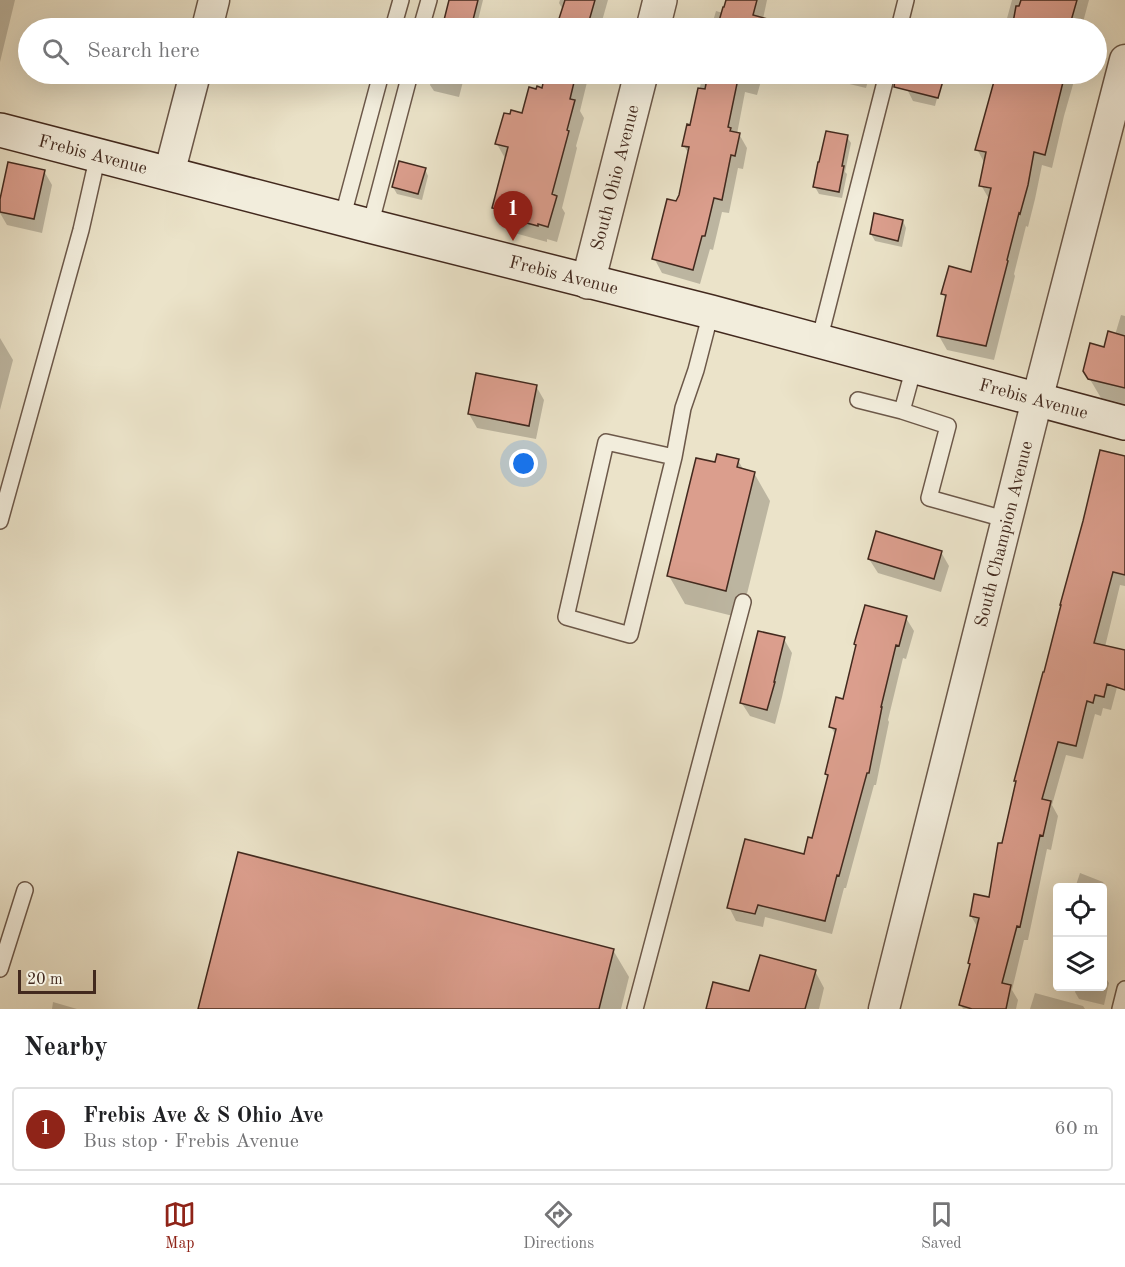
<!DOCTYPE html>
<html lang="en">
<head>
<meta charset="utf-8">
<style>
	body { margin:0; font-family:"Old Standard TT",serif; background:#f2f2f2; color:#202124 }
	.controls { position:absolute; right:18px; bottom:18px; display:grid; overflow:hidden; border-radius:6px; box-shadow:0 6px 24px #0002 }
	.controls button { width:54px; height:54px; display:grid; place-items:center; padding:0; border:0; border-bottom:2px solid #e0e0e0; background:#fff; color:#202124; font:30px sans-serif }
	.scale { position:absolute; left:18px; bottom:15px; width:78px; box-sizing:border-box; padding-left:6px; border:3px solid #42291e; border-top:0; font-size:16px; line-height:21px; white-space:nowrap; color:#42291e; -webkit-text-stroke:4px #f2eddc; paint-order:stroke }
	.you { position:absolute; left:524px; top:464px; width:21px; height:21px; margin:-15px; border:4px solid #fff; border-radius:50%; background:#1a73e8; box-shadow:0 0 0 9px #1a73e833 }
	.badge { display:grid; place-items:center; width:39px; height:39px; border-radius:50%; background:#8f2418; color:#fff; font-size:20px; font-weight:700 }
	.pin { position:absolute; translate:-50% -50px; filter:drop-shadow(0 2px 3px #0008) }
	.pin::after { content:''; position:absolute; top:32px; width:21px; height:18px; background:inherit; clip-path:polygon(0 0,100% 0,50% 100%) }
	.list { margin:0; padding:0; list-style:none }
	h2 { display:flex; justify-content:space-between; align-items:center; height:78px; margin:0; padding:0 24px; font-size:26px }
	h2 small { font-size:20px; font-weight:400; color:#757577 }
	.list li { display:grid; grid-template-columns:39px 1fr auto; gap:18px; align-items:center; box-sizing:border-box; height:84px; margin:0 12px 12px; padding:0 12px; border:2px solid #e0e0e0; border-radius:6px }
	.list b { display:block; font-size:22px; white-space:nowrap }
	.list p { margin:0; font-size:20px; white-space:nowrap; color:#757577 }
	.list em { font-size:20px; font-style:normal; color:#757577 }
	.icon { flex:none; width:33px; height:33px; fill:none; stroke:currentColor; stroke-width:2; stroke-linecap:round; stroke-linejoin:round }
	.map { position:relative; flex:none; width:1125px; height:1009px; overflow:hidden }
	.search { position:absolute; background:#fff; box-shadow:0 6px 24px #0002; left:18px; right:18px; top:18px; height:66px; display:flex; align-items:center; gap:15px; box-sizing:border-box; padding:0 21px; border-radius:33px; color:#757577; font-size:22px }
	.sheet { height:174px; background:#fff }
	nav { display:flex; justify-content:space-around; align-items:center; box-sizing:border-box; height:84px; border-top:2px solid #e0e0e0; background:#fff; font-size:16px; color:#757577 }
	nav a { display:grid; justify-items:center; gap:3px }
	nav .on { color:#8f2418 }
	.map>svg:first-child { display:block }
</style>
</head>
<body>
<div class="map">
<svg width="1125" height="1009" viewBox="0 0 1125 1009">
	<rect width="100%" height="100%" fill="#ebe3c9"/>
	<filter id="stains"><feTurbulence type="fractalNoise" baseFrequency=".00333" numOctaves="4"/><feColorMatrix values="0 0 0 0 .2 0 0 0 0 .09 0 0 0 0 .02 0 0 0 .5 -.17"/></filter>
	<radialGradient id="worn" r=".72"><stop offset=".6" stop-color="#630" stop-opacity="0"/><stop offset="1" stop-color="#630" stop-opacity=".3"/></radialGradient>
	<path fill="#0003" d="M0,0H15L0,62Z
		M451,0H483L476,28H440L442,20L446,21Z
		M560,0H608L600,28H559L563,10L559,3Z
		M728,0H767L763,19L781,24L784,28H711L716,11L723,13Z
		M1012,0H1089L1082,26L1083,28H1009L1006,22Z
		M923,25L938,28H922Z
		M433,74H465L459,97L434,91L430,85Z
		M547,74H589L580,111L584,118L576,146L577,148L562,208L565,213L557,242L547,239V242L511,232L507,225L503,224L494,208L506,160L497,144L523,115L543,89Z
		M703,74H763L757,95L745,92L737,134H739L747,148L743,169L738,168L729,213L722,212L713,250L710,249L700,284L662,273L654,258L680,195L689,154L684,146L691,126Z
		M836,74H870L866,88L841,82Z
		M911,74H941L939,80L941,83L935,106L913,101L907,89Z
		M999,74H1076L1064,116L1052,168L1042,165L1035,199L1028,227L1026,226L1014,274L1015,276L994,360L947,350L939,336L947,300L943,294L972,274L989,199L981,185L985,164L977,149Z
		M847,137L851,143L845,172L847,174L842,198L819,194L815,187Z
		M425,169L428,176L422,200L397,194L393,187Z
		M44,171L52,185L42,233L7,225L0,213V207Z
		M903,221L906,228L902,247L875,241L871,234Z
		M1121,315L1125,316V404L1101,398L1085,371L1115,335Z
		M0,338L13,360L0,410Z
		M536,386L544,400L536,439L477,428L469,414Z
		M1125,457V586L1120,585L1104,651L1119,680L1111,710L1103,708L1101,716L1095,714L1083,759L1066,755L1052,805L1058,816L1051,850L1047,849L1028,940H1024L1012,990L1018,1000L1016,1009H963L961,1005L978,928L971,916L990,899L1003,845Z
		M738,460L744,471L754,473L770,501L741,618L685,604L669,576Z
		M941,552L949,566L941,592L878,573L869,559Z
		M906,618L914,631L906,659L903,658L888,720L889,722L876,785H874L846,888H844L832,934L765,917L763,927L736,921L729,907L805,856L814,840L829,777L827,774L836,736L831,727L844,701Z
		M784,639L792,653L782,697L775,724L750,716L741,702Z
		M1080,873L1103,882L1107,888L1102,901V888H1075Z
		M613,950L629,977L621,1009H200Z
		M815,971L824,988L819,1009H708Z
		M1102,976L1105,977L1109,983L1104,1005L1079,999L1075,992L1077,986H1102Z
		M1035,993L1083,1006L1085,1009H1030Z
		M53,1002L77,1009H52Z"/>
	<path fill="#db9e8d" stroke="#42291e" stroke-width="1.5" d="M449,0H478L471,28H442Z
		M565,0H595L587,28H556Z
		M726,0H757L753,15L779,22L778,28H717L723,7H724Z
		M1021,0H1077L1069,28H1012L1016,6H1019Z
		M545,74H576L570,99L575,100L567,130L569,131L552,194L557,196L548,227L538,224V226L500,216L501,210L492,208L508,147L495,144L504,113L510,114L511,110L522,113L529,87L536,89L537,86L542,88Z
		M708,74H739L728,127L731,128L730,131L740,133L735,156L731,155L722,200L714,198L705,236H702L693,270L652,259L667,199L676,201L679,195L689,147L682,146L687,124L690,125L698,88L705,89Z
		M896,74H945L938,98L894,87Z
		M996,74H1065L1045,155L1034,152L1028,185L1020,214L1019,213L1007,260L1008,261L986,346L937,336L946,295L941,294L949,266L971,272L991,188L979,186L986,152L975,150Z
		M826,131L848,135L842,166H844L839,192L813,187L818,162H819Z
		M399,161L426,168L418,194L392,187Z
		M8,162L45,170L34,219L0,212V199Z
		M874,213L903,220L898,241L870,234Z
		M1108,331L1125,336V388L1088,379L1083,371L1090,343L1104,347Z
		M476,373L537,385L529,426L468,414Z
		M1100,450L1125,456V575L1113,572L1094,643L1125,650V690L1107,684L1104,697L1095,695L1093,703L1087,701L1076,746L1058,742L1042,799L1051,801L1043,836L1040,835L1020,927L1017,926L1002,983L1011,985L1006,1009H972L959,1005L970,964L968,963L979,918L970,916L974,894L989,897L998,843H1002L1016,781H1014L1043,672H1044L1061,605H1060L1083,521Z
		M717,454L739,459L737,467L755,472L726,591L667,576L696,458L715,462Z
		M876,531L942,551L934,579L868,559Z
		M865,605L907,616L899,646L896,645L881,707H882L869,773H867L839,876L837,875L825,921L758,905L755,914L727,908L745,839L804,854L808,837L812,838L828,775L825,774L836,729L829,727L836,697L843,699L856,645L854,644Z
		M758,631L785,637L774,682H775L767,710L740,703Z
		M238,852L614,949L599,1009H198Z
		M760,955L816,970L805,1009H706L713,982L749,991Z"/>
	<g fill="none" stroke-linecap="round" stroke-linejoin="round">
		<g stroke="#6c5849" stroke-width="18">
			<path id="service" d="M393,28L401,0
				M421,28L429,0
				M899,28L906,0
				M342,219L381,74
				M370,226L410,74
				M819,341L887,74
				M858,400L902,411L914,367
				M902,411L948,426L929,498L1008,520
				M674,457L630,635L566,617L606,442L674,457L683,408L696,370L711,312
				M0,521L81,230L98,155
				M0,969L25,890
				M635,1009L743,602
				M1120,1009L1125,989"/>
		</g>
		<g stroke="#6c5849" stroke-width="33">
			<g id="minor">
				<path d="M207,28L214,0"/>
				<path d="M169,174L195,74"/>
				<path id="s1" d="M884,1009L1037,400L1125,60"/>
			</g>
		</g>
		<g stroke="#6c5849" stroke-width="36">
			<g id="tertiary">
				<path d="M653,28L660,0"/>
				<path id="s2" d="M588,282L641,74"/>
			</g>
		</g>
		<g stroke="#42291e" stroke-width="36">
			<g id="secondary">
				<path id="s3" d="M0,130L370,226L711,312L1125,423"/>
			</g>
		</g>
		<use href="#service" stroke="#f2eddc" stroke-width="15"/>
		<use href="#minor" stroke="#f2eddc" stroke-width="30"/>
		<use href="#tertiary" stroke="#f2eddc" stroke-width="33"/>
		<use href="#secondary" stroke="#f2eddc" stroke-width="33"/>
	</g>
	<g text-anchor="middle" stroke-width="5" stroke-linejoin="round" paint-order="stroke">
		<g font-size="18" fill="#42291e" stroke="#f2eddc">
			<text dy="6" stroke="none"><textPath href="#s3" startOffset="96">Frebis Avenue</textPath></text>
			<text dy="6" stroke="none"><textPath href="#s2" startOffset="108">South Ohio Avenue</textPath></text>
			<text dy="6" stroke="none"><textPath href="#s3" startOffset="582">Frebis Avenue</textPath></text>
			<text dy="6" stroke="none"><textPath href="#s3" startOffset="1068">Frebis Avenue</textPath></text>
			<text dy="6" stroke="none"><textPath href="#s1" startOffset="490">South Champion Avenue</textPath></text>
		</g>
	</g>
	<rect width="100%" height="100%" filter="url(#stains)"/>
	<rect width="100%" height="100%" fill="url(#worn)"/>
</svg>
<div class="controls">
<button><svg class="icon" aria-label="locate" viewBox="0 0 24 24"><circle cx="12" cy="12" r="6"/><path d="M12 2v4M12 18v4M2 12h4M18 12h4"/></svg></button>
<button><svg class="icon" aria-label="layers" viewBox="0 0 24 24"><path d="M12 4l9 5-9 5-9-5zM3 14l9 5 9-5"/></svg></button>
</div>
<div class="scale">20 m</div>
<div class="you"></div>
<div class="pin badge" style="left:513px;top:241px">1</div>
<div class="search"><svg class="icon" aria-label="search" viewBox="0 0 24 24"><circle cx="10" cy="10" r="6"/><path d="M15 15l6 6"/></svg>Search here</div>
</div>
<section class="sheet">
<h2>Nearby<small></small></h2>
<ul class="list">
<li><span class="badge">1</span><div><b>Frebis Ave &amp; S Ohio Ave</b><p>Bus stop · Frebis Avenue</p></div><em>60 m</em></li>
</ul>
</section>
<nav>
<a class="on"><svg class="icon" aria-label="map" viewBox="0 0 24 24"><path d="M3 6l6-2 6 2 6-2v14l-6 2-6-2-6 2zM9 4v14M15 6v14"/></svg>Map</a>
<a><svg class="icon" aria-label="directions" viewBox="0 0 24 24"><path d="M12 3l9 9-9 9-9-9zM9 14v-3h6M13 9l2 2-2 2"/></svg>Directions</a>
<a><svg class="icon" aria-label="saved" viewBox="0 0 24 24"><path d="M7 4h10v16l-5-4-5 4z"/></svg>Saved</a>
</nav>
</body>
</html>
